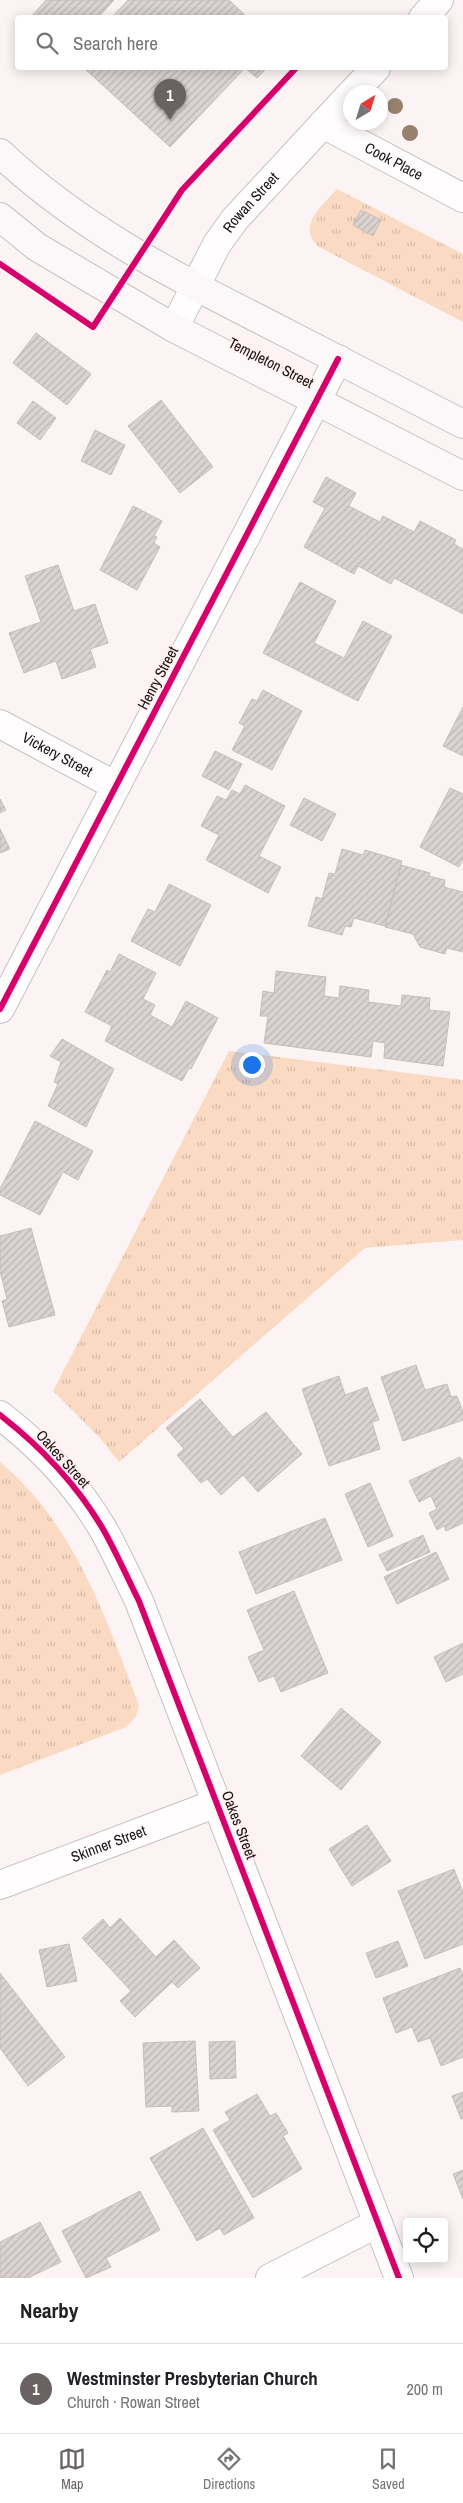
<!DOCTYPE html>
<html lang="en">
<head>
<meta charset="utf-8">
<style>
	body { margin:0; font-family:"Archivo Narrow",sans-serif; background:#f6f6f6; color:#202124 }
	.controls { position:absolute; right:15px; bottom:15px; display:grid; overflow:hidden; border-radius:5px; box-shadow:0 2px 12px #0003 }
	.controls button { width:45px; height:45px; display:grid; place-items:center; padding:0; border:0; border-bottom:1px solid #e0e0e0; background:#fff; color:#202124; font:25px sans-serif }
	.compass { position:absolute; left:343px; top:85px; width:45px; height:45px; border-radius:50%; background:#fff; box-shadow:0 2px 12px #0003; rotate:38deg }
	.you { position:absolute; left:251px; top:1064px; width:18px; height:18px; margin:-12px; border:4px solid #fff; border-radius:50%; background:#1a73e8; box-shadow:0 0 0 8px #1a73e833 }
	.badge { display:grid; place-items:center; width:32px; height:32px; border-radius:50%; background:#696162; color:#fff; font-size:16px; font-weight:700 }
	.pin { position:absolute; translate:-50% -41px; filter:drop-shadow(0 1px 2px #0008) }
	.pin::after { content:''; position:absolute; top:26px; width:18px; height:15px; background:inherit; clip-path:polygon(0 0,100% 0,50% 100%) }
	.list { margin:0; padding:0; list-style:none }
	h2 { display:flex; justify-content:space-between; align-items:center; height:65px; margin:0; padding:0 20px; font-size:21px }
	h2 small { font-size:16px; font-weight:400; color:#757577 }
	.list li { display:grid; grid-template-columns:32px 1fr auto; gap:15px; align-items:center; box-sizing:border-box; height:90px; padding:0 20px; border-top:1px solid #e0e0e0 }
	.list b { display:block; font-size:19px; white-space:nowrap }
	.list p { margin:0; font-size:16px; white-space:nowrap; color:#757577 }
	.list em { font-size:16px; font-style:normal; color:#757577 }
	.icon { flex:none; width:28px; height:28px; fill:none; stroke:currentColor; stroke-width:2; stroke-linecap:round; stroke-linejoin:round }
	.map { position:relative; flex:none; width:463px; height:2278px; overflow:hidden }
	.search { position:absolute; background:#fff; box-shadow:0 2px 12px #0003; left:15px; right:15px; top:15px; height:55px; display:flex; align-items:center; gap:12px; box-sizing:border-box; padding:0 18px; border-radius:5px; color:#757577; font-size:19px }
	.sheet { height:155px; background:#fff }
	nav { display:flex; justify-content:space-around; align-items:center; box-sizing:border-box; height:70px; border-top:1px solid #e0e0e0; background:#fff; font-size:14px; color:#757577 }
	nav a { display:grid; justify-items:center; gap:2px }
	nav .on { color:#696162 }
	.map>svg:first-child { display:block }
</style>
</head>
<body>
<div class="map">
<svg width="463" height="2278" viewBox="0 0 463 2278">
	<defs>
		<pattern id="grass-tufts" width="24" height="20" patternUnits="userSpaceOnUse" patternTransform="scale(1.25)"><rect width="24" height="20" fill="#fadac2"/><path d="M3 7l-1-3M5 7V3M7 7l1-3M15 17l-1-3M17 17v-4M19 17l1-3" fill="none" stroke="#d6baa6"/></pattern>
		<pattern id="building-hatch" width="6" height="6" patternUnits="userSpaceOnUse" patternTransform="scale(1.25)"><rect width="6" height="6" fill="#dbd3d2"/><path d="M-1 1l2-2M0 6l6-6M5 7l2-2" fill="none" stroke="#bbb4b3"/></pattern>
	</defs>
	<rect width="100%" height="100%" fill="#fcf4f4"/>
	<path fill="url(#grass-tufts)" d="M337,189L463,254V322L319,247C296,226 322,206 337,189Z
		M229,1051L463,1080V1240L365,1248L119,1462L99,1437L53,1391Z
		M0,1462C75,1525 105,1616 139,1705L136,1717L126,1727L0,1775Z"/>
	<path fill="url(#building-hatch)" stroke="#c5bebc" d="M46,0H114L98,18H30Z
		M128,0H229L248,18H111Z
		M84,68H245L170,147Z
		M245,68H267L257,78Z
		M361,210L381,220L373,236L353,225Z
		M36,333L91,374L67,405L13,363Z
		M161,400L213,467L180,493L128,426Z
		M33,401L56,418L40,440L17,423Z
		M95,430L125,445L111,475L81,461Z
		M326,477L356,493L349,506L380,522L383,516L414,532L420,521L456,540L454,544L463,549V614L394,578L391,584L358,566L354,574L304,547L325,508L313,502Z
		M133,506L162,521L154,536L157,537L154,543L160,547L137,590L100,570Z
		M58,565L74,611L95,604L108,643L90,649L96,667L62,679L56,661L24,673L9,633L41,622L25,576Z
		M300,582L336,601L314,643L344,658L363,621L392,636L358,701L263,653Z
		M263,690L302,711L272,770L232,750L245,726L239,723L252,699L257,701Z
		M463,707V756L443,746Z
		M215,751L242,764L229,790L202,776Z
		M245,785L285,806L259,856L281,867L268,893L206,860L219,835L201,826L217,796L226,800L232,790L240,794Z
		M450,788L463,794V859L459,867L420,847Z
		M304,798L336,814L322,841L290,825Z
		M0,799L6,810L0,813Z
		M0,829L10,849L0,853Z
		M342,849L363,855L365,850L402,861L385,926L354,918L351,927L345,926L342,935L308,926L316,897L322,899L329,873L335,874Z
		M401,865L430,873L429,876L445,880L444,887L463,892V952L447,948L445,954L420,947L413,934L385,927Z
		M169,884L211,905L180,966L131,941L148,909L155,912Z
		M119,954L156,973L143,999L155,1005L150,1015L172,1027L186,1001L218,1018L191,1069L189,1068L182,1081L105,1041L112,1026L85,1012L107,970L110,972Z
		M276,971L326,977L324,996L339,998L340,986L369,990L368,1002L401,1006L402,995L430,998L429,1010L450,1012L443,1066L384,1058L385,1043L373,1041L371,1057L264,1043L268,1016H260L263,991L274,993Z
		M62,1039L114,1069L86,1127L48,1106L58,1084L54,1082L61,1062L50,1056Z
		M35,1121L93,1151L78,1180L63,1172L40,1215L0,1195V1189Z
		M31,1228L55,1315L9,1327L2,1301L7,1299L0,1271V1236Z
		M416,1365L425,1390L447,1384L451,1397L457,1396L463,1412V1420L403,1441L381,1377Z
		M339,1376L345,1395L367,1387L379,1420L372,1422L380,1449L329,1466L302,1389Z
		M200,1399L233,1437L266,1412L302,1454L258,1492L243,1475L221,1495L207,1479L201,1483L177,1455L184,1449L166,1428Z
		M460,1457L463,1462V1523L446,1531L444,1526L437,1530L429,1513L437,1509L431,1496L419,1502L409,1481Z
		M370,1483L393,1536L368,1547L345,1494Z
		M325,1518L342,1560L256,1594L239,1552Z
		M423,1535L430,1552L387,1571L379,1555Z
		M436,1552L449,1579L397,1604L384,1577Z
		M294,1591L328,1673L281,1692L274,1676L259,1682L248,1657L264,1650L247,1610Z
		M463,1643V1674L446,1682L434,1657Z
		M341,1708L381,1742L341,1790L301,1756Z
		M367,1825L391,1861L352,1886L329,1849Z
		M454,1869L463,1892V1944L425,1959L398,1891Z
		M120,1918L156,1957L174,1940L200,1968L178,1988L172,1982L135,2017L120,2001L131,1991L82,1938L103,1919L110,1928Z
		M398,1941L408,1966L376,1978L366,1953Z
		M69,1944L77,1981L47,1987L39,1950Z
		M460,1968L463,1975V2057L441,2066L430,2038L418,2042L412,2027L396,2033L383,1998Z
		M0,1973L65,2057L28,2086L0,2048Z
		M195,2041L199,2111L172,2112V2106L146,2107L143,2043Z
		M235,2041L236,2078L210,2079L209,2042Z
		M463,2092V2118L461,2119L452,2096Z
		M257,2094L270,2116L276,2113L288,2133L283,2136L302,2169L253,2198L213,2130L230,2120L225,2112Z
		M203,2128L254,2218L224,2235L220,2228L197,2241L150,2158Z
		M463,2170V2199L453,2174Z
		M140,2191L160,2230L106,2258L111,2267L86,2278L62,2231Z
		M40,2222L61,2262L28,2278H0V2242Z"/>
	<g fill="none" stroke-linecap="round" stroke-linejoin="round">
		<g stroke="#c9c1c1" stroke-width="30">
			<g id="street">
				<path d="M423,18L439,0"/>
				<path d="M353,92L376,68"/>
				<path id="s1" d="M323,124L463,198"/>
				<path id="s2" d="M174,328L217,244L235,219L350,95"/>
				<path id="s3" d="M0,724L116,786"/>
				<path d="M0,1009L338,359"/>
				<path d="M0,1415C40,1446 77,1485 103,1529C116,1552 127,1577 139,1601L399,2278"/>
				<path id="s4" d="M0,1885L217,1803"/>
				<path d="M270,2278L378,2223"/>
			</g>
		</g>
		<g stroke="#c9c1c1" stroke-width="30">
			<path id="secondary" d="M0,153C76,225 168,273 261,320C328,355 396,389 463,424
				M0,217L37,247L174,328L463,476"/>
		</g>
		<use href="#street" stroke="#fffdfd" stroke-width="28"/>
		<use href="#secondary" stroke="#fcf8fa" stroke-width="28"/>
		<g stroke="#fff0f1" stroke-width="9">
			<path id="cycleway" d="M0,264L93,327L182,190L296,68
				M0,1009L338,359
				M0,1415C40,1446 77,1485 103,1529C116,1552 127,1577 139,1601L399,2278"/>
		</g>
		<use href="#cycleway" stroke="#d6006c" stroke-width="6"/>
	</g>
	<g fill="#97806e">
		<circle cx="395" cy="106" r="8"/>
		<circle cx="410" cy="133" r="8"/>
	</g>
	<g text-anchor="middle" stroke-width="4" stroke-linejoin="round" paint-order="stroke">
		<g font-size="15" fill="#1a1213" stroke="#fff0f1">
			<text dy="5" stroke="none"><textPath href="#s1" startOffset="80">Cook Place</textPath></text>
			<text dy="5" stroke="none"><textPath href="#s2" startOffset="148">Rowan Street</textPath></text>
			<text transform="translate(271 363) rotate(27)" y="5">Templeton Street</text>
			<text transform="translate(158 678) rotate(-62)" y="5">Henry Street</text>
			<text dy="5" stroke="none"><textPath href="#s3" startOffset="65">Vickery Street</textPath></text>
			<text transform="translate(63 1459) rotate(48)" y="5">Oakes Street</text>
			<text transform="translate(239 1825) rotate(69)" y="5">Oakes Street</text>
			<text dy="5" stroke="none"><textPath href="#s4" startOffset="116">Skinner Street</textPath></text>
		</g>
	</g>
</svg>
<div class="controls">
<button><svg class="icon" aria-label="locate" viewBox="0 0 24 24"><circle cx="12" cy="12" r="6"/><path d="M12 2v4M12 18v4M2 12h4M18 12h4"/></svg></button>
</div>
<svg class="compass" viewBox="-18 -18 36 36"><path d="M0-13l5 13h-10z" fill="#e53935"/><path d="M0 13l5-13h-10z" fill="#757577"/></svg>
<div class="you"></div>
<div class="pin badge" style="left:170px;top:120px">1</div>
<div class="search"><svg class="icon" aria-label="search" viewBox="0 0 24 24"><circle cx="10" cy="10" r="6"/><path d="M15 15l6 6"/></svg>Search here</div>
</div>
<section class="sheet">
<h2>Nearby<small></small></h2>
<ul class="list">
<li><span class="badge">1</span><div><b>Westminster Presbyterian Church</b><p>Church · Rowan Street</p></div><em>200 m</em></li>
</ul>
</section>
<nav>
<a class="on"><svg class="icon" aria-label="map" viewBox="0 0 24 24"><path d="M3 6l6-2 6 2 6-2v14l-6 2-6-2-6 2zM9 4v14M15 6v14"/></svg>Map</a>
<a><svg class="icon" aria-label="directions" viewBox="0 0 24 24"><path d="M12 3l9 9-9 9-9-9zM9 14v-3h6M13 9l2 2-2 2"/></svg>Directions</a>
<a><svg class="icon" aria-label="saved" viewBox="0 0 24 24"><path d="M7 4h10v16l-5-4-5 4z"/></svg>Saved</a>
</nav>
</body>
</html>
